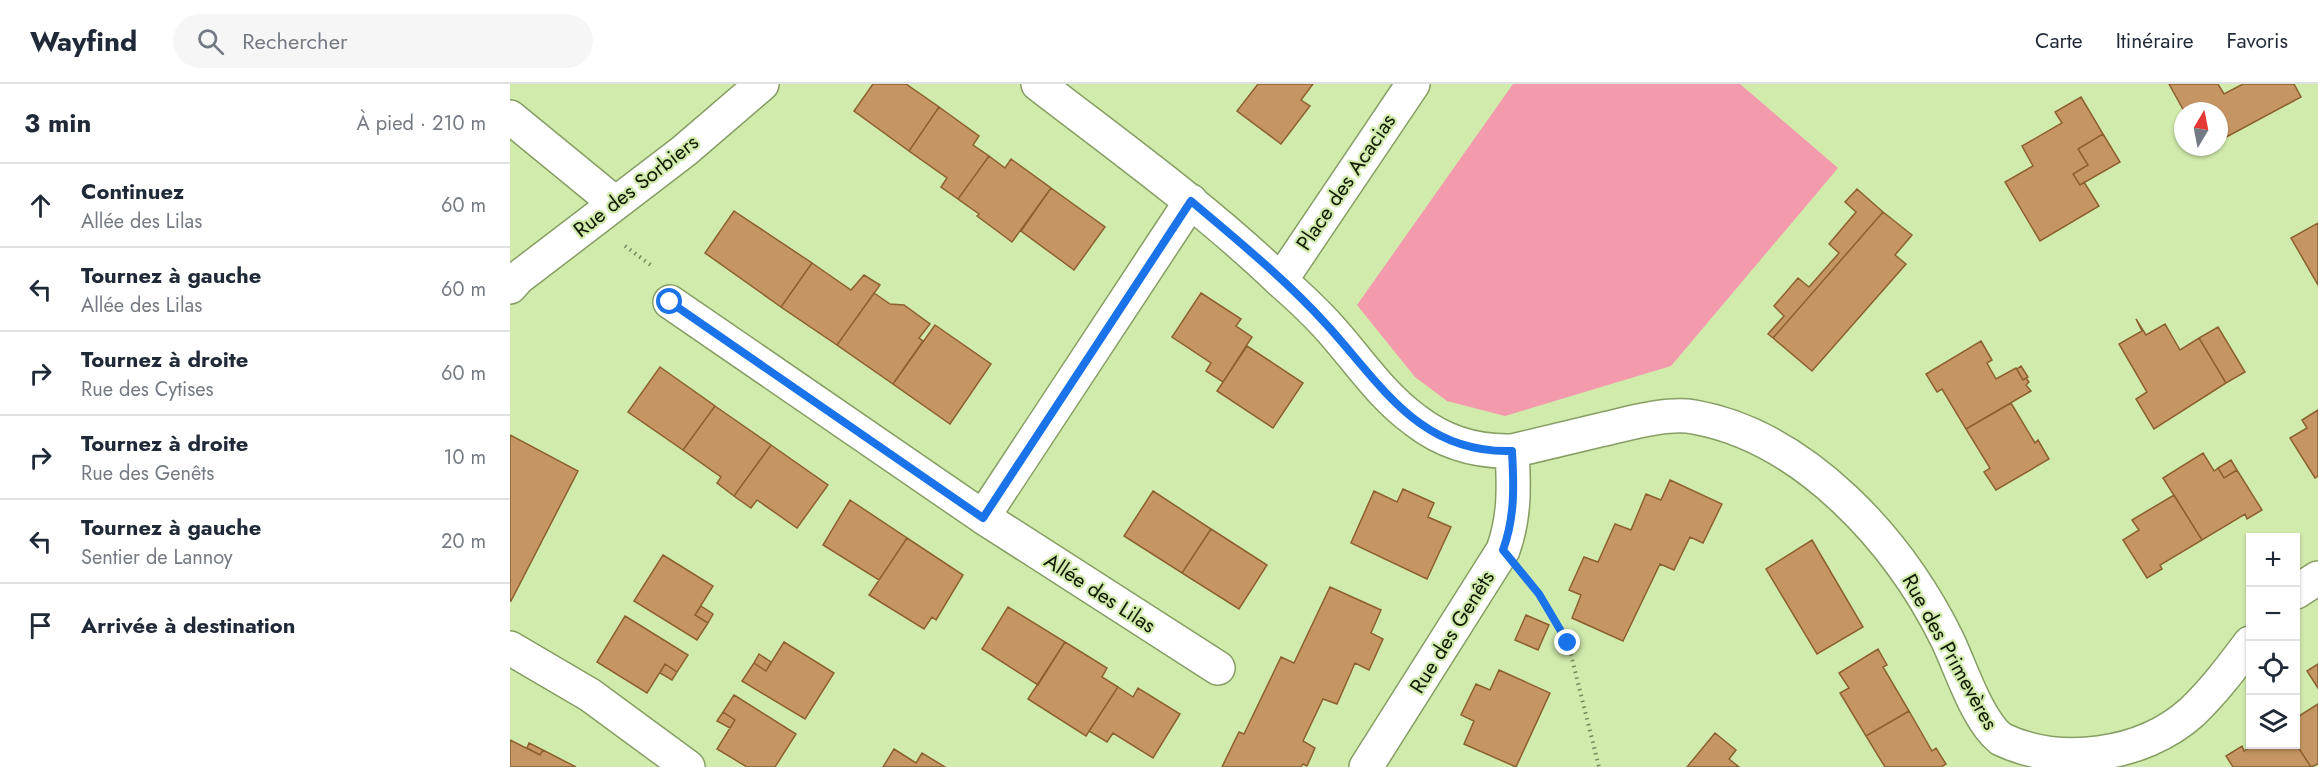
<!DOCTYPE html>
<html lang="fr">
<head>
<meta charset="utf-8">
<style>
	body { margin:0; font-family:Jost,sans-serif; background:#f6f6f7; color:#1f2937 }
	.controls { position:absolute; right:18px; bottom:18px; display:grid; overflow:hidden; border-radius:0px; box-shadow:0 2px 4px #0004 }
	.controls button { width:54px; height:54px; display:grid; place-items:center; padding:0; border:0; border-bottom:2px solid #e0e1e3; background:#fff; color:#1f2937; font:30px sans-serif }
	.compass { position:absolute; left:1664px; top:18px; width:54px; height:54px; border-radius:50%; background:#fff; box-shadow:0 2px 4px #0004; rotate:10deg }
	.stop { position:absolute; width:18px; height:18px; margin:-14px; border:4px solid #1a73e8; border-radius:50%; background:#fff }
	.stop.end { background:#1a73e8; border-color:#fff; box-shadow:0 2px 6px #0008 }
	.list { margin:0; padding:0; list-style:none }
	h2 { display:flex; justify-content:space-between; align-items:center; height:78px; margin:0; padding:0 24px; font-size:26px }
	h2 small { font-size:20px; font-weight:400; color:#747a83 }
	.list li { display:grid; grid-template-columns:39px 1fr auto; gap:18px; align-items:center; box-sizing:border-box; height:84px; padding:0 24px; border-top:2px solid #e0e1e3 }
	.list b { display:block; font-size:22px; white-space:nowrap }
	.list p { margin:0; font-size:20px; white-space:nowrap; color:#747a83 }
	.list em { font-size:20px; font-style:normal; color:#747a83 }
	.icon { flex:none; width:33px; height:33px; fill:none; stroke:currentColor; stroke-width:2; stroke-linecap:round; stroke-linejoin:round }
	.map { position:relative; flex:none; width:1808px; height:683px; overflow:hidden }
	header { display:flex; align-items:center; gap:36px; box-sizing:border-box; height:84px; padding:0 30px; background:#fff; border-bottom:2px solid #e0e1e3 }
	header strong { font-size:28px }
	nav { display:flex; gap:33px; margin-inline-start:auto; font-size:21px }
	.search { width:420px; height:54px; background:#f6f6f7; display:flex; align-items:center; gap:15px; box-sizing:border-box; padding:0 21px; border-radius:33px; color:#747a83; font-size:22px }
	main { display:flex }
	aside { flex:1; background:#fff }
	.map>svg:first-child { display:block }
</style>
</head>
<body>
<header>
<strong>Wayfind</strong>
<div class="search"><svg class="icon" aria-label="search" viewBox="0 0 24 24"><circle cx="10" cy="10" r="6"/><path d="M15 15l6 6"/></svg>Rechercher</div>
<nav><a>Carte</a><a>Itinéraire</a><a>Favoris</a></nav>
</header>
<main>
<aside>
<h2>3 min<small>À pied · 210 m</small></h2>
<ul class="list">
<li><svg class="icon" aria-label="ahead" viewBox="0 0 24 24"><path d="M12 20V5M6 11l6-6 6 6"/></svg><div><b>Continuez</b><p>Allée des Lilas</p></div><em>60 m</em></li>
<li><svg class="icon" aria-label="left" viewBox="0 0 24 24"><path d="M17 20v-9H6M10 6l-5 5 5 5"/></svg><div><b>Tournez à gauche</b><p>Allée des Lilas</p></div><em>60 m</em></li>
<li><svg class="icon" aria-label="right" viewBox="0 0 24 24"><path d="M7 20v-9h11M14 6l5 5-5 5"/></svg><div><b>Tournez à droite</b><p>Rue des Cytises</p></div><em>60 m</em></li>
<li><svg class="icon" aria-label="right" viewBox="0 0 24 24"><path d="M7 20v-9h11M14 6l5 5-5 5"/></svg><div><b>Tournez à droite</b><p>Rue des Genêts</p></div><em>10 m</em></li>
<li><svg class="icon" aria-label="left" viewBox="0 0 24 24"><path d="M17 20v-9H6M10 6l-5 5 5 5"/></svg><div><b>Tournez à gauche</b><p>Sentier de Lannoy</p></div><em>20 m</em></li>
<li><svg class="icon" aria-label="arrive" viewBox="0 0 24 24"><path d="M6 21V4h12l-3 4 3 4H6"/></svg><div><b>Arrivée à destination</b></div></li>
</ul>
</aside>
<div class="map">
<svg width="1808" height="683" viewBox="0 0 1808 683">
	<rect width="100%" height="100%" fill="#d1ebac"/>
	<path fill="#f49aad" d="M1003,0H1230L1328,84L1161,282L995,332L937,317L905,293L847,221Z"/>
	<path fill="#c59664" stroke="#8d602f" stroke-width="1.5" d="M363,0H396L429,23L399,67L344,27Z
		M748,0H803L791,16L800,22L771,60L727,27Z
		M1659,0H1708L1714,10L1733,0H1784L1791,13L1709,57V27H1674Z
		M1571,13L1593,50L1568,65L1578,81L1563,90L1570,101L1574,98L1589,122L1530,157L1495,98L1523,82L1512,62L1552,39L1545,28Z
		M429,23L469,52L463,61L479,72L448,115L431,103L437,94L399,67Z
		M1593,50L1610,78L1570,101L1563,90L1578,81L1568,65Z
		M479,72L495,84L501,75L541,104L502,158L467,132L469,130L448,115Z
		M541,104L595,143L564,186L511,147Z
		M1347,105L1373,128L1263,254L1258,250L1274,232L1264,222L1288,194L1299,203L1329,169L1319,160L1346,128L1335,118Z
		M224,127L302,179L271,223L195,169Z
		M1373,128L1402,151L1385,171L1396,180L1302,287L1263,254Z
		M1808,139V201L1781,154Z
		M302,179L341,206L354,191L370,201L327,261L271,223Z
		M364,209L380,220L394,221L420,240L409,254L413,257L383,300L327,261Z
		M691,209L731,235L726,242L742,253L713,298L696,287L701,279L662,253Z
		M1626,235L1636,251L1655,240L1670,266L1689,254L1716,299L1644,345L1626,315L1637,308L1609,260L1632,247Z
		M425,241L481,280L440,340L383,300Z
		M1708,243L1735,288L1716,299L1689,254Z
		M1471,257L1482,276L1477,279L1486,295L1506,284L1513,296L1516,294L1519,298L1516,301L1521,307L1456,345L1432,305L1427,308L1416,290Z
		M737,262L793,299L763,344L707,307Z
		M1511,282L1518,293L1513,296L1507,285Z
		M150,283L205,322L173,366L118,328Z
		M1501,319L1525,359L1528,356L1539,375L1486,406L1474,388L1480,384L1456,345Z
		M205,322L261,361L224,412L207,399L211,393L173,366Z
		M1808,326V392L1805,394L1780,354L1797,344L1792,336Z
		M0,351L68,387L1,517H0Z
		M261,361L318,401L287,444L247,416L241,424L224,412Z
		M1693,369L1704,387L1708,384L1714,394L1727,386L1752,426L1737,435L1735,430L1692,456L1653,394Z
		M1721,376L1727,386L1714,394L1708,384Z
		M1160,396L1212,420L1193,459L1180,453L1164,486L1150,480L1113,557L1062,534L1071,511L1059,506L1074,473L1088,478L1105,440L1121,446L1136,410L1151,416Z
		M893,405L924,419L918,433L941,443L917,495L841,459L864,407L887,418Z
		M643,407L701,445L672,489L614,452Z
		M1664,411L1692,456L1650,481L1652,485L1637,494L1613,456L1629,446L1622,436Z
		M340,416L397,454L369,496L313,461Z
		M701,445L757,481L729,525L672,489Z
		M397,454L453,491L426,536L422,533L414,545L359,511Z
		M1302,456L1353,543L1307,570L1256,485Z
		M153,471L203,502L185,531L198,539L187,556L124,517Z
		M820,503L871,526L861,549L873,555L859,586L845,579L827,620L813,615L793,657L805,664L797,682L793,680L791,683H712L729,648L734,650L771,573L784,579Z
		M191,522L203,530L198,539L185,531Z
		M498,523L555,558L528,601L472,565Z
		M1016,531L1039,541L1028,566L1005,556Z
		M115,532L178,571L167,588L155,580L137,609L87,578Z
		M274,558L324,589L295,635L232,597L244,579L256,587Z
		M555,558L597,584L592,593L608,603L576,652L518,615Z
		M1368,565L1377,581L1373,583L1399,627L1356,652L1330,609L1339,604L1329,589Z
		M249,570L261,578L256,587L244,579Z
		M155,580L167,588L162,596L150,589Z
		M1808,580V604L1797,587Z
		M989,586L1040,609L1006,683L954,660L964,637L951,631L966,600L980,606Z
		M608,603L623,613L628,604L670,630L643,674L603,649L597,658L579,647Z
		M224,611L286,650L265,683H237L207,665L225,636L213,628Z
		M1808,620V680L1801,683L1786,660V634Z
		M1399,627L1422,667L1426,664L1436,680L1431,683H1375L1356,652Z
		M213,628L225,636L220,644L207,637Z
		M1205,649L1226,666L1219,675L1229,683H1177Z
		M0,656L30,671L33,666L66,683H0Z
		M19,659L33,666L30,671L17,664Z
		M1744,660H1786L1801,683H1723L1716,672L1732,662L1734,667Z
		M384,665L406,679L412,669L435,683H373Z"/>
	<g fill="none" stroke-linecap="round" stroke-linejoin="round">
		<g stroke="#869e63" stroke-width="36">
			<path id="minor" d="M528,0C611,64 696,125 772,198C787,211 802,225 815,239C845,271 869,310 905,336C933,358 967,368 1002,367C1032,360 1061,353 1090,346C1117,340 1157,328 1184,333C1296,353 1389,458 1437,555C1451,584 1467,636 1491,655C1549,683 1632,673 1682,628C1704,607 1722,583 1740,559
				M0,33L105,119
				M771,196L903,0
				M0,203L8,194L174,67L252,0
				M160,218L473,433L708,584
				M473,433L681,117
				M1786,508L1808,494
				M0,564L80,611L178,683
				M856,683L993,466C1005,433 1004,402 1002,367"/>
		</g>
		<path stroke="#77895d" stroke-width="4" stroke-dasharray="1.5 4.5" stroke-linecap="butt" d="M115,162L142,182
			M1019,498L1029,510L1058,559L1089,683"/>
		<use href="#minor" stroke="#fff" stroke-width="33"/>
	</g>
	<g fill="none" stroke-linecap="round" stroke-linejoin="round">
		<path stroke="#1a73e8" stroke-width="8" d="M160,218L473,434L681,117C727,156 775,195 816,240C871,300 909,370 1002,367C1004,402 1005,433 993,466L1029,510L1058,559"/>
	</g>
	<g text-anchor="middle" stroke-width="4.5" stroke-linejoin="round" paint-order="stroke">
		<g font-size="21" fill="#121a04" stroke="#d1ebac">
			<text transform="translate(836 98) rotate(-56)" y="7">Place des Acacias</text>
			<text transform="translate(126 102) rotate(-38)" y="7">Rue des Sorbiers</text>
			<text transform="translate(590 509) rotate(33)" y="7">Allée des Lilas</text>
			<text transform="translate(942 548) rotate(-58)" y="7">Rue des Genêts</text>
			<text transform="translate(1440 568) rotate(61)" y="7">Rue des Primevères</text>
		</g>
	</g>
</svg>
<div class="controls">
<button>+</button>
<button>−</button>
<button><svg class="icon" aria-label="locate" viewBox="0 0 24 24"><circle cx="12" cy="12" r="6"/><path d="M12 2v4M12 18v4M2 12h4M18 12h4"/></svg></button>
<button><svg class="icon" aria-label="layers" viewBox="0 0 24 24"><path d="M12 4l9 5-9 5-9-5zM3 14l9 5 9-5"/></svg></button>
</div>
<svg class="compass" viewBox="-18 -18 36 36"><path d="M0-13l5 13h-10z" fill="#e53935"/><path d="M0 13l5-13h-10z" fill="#747a83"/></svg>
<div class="stop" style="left:160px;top:218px"></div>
<div class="stop end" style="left:1058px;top:559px"></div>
</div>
</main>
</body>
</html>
